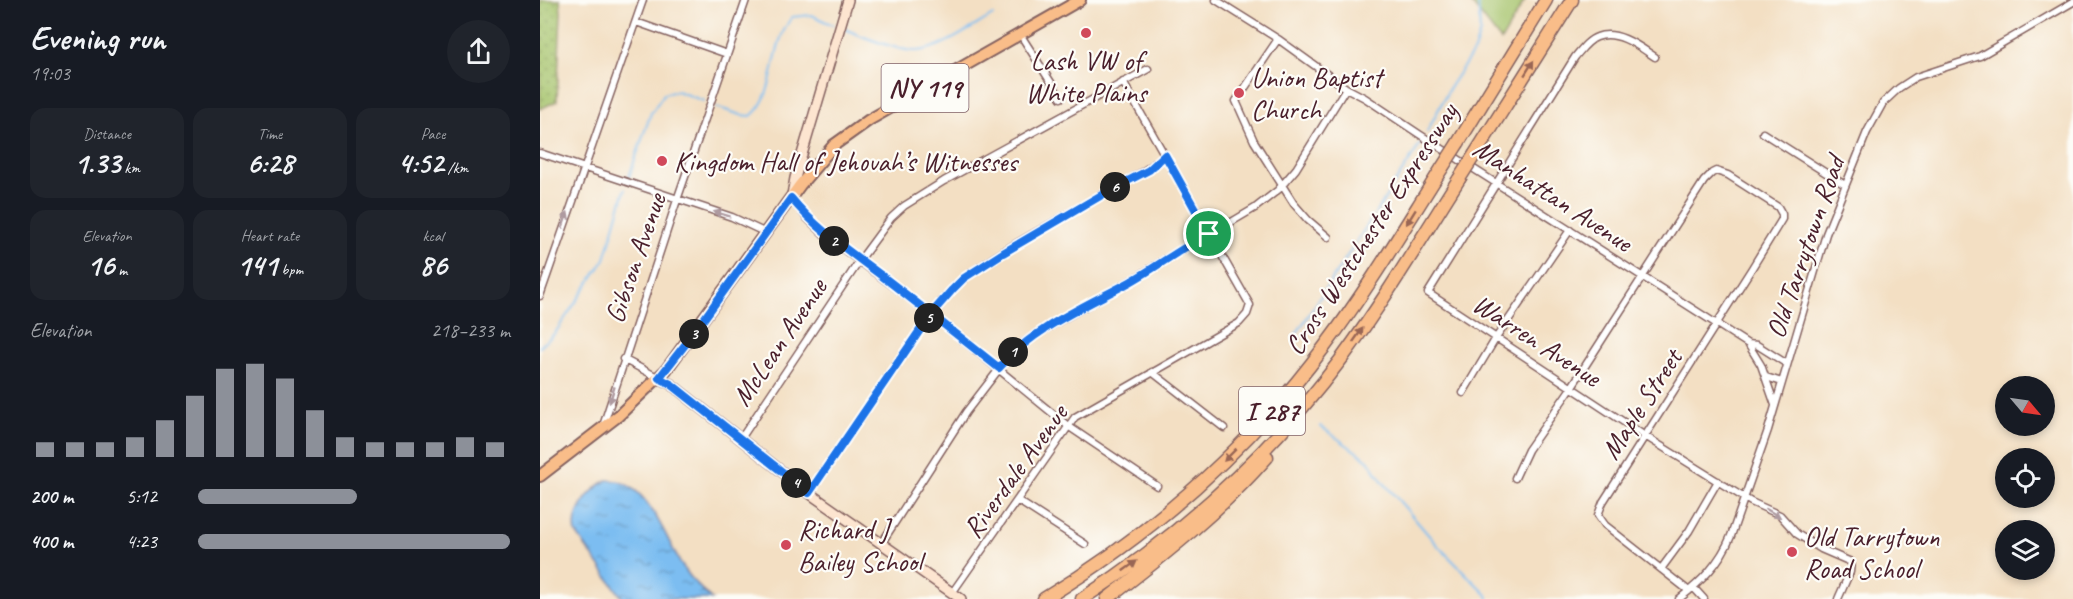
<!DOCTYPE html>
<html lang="en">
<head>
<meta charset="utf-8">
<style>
  :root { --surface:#171b24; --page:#20242c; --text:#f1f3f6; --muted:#9ea1a6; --accent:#8c9099 }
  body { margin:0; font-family:Caveat,sans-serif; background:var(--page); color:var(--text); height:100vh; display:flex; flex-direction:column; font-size:22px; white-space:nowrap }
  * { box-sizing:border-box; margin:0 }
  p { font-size:20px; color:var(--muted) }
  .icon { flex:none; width:33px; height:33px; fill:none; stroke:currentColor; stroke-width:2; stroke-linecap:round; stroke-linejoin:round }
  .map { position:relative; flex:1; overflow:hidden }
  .sheet { display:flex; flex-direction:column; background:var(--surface); width:540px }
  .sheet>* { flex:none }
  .needle { width:39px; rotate:119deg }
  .buttons { position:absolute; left:1455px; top:376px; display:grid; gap:12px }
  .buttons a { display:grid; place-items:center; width:60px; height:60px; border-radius:50%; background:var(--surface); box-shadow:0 3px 9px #0003; font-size:30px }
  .pin { position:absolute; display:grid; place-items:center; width:51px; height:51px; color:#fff; margin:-26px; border:3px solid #fff; border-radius:50%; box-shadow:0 2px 6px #0007 }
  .km { position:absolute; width:30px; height:30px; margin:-15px; border-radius:50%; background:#222; color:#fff; font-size:16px; line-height:30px; text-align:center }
  .round { display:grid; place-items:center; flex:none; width:63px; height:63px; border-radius:32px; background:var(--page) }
  .summary { display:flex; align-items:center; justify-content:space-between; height:102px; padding:0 30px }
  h1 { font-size:33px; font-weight:700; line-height:45px }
  .metrics { display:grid; grid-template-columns:repeat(3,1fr); gap:9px; height:102px; padding:6px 30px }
  .metrics div { display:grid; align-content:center; border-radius:15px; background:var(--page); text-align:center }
  .metrics b { font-size:30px; font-weight:700 }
  .metrics small { font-size:16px; font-weight:400 }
  .metrics p { font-size:16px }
  .chart { height:168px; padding:12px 30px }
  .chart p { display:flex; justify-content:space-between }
  .chart svg { width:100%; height:108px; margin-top:6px; stroke:var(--accent); stroke-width:6 }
  ul { padding:0 30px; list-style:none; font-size:20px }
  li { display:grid; grid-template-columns:96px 72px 1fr; align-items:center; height:45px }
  li i { height:15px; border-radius:8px; background:var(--accent) }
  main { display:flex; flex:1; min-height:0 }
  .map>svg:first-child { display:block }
  .grass { fill:url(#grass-dots); stroke:#78714b; stroke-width:1.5 }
  .park { fill:#a5c36b; stroke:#78714b; stroke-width:1.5 }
  .water { fill:url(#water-ripples); stroke:#626e8e; stroke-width:1.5 }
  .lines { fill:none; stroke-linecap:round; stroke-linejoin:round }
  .stream { stroke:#7bbdf1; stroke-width:2 }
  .minor-casing { stroke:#856260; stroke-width:9 }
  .secondary-casing { stroke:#856260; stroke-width:12 }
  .primary-casing { stroke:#856260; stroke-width:14 }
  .motorway-casing { stroke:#856260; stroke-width:15 }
  .minor { stroke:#fff; stroke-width:6 }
  .secondary { stroke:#fde5d0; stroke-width:9 }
  .primary { stroke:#f9bd89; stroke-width:10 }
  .motorway { stroke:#f9bd89; stroke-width:12 }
  .motorway-bridge-casing { stroke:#856260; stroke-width:15; stroke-linecap:butt }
  .motorway-bridge { stroke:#f9bd89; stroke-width:12 }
  .oneway { fill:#965 }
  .oneway2 { fill:#ae9aa0 }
  .route-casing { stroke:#fff; stroke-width:12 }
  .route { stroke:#1a73e8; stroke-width:8 }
  .poi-dot { fill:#d1495b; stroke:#fdfcf7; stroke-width:2 }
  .labels { text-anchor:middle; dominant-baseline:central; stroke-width:4.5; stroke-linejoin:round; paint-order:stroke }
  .shield { fill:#fdfcf7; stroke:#806168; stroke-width:1.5 }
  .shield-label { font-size:27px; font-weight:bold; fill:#4a1f2b }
  .poi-label { font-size:28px; fill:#4a1f2b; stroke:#fdfcf7; text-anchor:start }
  .street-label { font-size:28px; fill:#4a1f2b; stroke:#fdfcf7 }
</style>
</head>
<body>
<main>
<section class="sheet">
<div class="summary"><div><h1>Evening run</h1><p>19:03</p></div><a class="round"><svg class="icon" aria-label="share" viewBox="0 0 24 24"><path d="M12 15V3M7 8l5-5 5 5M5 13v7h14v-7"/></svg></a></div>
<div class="metrics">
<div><p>Distance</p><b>1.33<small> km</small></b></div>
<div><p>Time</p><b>6:28</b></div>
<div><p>Pace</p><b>4:52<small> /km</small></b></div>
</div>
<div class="metrics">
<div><p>Elevation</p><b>16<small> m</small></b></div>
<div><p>Heart rate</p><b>141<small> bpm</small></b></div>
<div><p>kcal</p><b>86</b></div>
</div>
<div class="chart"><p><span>Elevation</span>218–233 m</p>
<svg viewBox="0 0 160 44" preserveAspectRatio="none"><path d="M5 44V38M15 44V38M25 44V38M35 44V36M45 44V29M55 44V19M65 44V8M75 44V6M85 44V12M95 44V25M105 44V36M115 44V38M125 44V38M135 44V38M145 44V36M155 44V38"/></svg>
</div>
<ul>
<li><b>200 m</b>5:12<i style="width:51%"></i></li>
<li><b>400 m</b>4:23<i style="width:100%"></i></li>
</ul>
</section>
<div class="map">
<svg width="1533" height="599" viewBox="0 0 1533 599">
  <defs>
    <pattern id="grass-dots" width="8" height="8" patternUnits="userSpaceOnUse" patternTransform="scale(1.5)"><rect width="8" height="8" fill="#a5c36b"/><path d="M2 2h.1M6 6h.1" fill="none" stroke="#889e58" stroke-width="1.8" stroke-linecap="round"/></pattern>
    <pattern id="water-ripples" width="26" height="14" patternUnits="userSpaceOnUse" patternTransform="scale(1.5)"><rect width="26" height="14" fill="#7bbdf1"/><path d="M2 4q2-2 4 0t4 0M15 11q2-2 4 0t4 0" fill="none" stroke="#6799c3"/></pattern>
  </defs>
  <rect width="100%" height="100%" fill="#fdfcf7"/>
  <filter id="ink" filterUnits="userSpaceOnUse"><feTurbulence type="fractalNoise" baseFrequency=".0167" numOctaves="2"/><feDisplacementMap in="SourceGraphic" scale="12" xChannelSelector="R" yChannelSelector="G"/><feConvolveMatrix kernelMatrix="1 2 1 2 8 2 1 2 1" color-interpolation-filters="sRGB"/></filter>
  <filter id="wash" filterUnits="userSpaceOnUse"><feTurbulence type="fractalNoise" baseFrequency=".008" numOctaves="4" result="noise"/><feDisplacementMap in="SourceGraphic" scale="24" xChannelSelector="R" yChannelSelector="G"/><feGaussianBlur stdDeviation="1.35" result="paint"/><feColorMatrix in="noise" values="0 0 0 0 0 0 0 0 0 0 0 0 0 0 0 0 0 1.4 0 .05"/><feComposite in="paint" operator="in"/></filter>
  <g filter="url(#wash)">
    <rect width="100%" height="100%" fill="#f3dfc3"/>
    <path class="grass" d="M0,0H20L21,13L17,101L0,109Z"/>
    <path class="park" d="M929,0H985L961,41Z"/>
    <path class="water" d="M67,480C107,479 124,535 141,564C150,577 159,589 172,599H83L36,533C31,512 50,490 67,480Z"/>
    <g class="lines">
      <path class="stream" d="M305,29C320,36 362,52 377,51C402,49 432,27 453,15
        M176,107L201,115L211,116C238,94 229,46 252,17L271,15L293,25
        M887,132L911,85L934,51L940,32L938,0
        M89,177L111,113L124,94L137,91L164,101
        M753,339L881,143
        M0,347L15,333L65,259L85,189
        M780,426L828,460L843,482L898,546L947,595L948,599"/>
    </g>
  </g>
  <g filter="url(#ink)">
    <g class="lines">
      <g class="minor-casing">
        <path id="minor" d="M676,0L738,39L806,88L825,98L879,134L1208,344L1217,345L1247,364
          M96,22L187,54
          M480,34L521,98
          M738,39L696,101L714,141L754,204L768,220L788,237
          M1115,57C1100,47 1077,29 1057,37C1048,40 1041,50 1035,57L888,293L1105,436L1211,502L1240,515L1257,534L1281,549L1311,562L1310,572L1298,599
          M1223,133L1305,185
          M0,153L192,217L226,233
          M251,198L267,218L287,237L391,314L528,426L617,486
          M0,296L103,0
          M1208,344L1221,365L1235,405
          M83,359L119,378
          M612,372L684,428
          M1226,377L1242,382
          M923,393L956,338L1030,230
          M63,426L137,200L206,0
          M200,440L320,260L351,218L364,206L404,181L608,69
          M975,478L988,450L1031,388L1164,181L1172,173L1176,171L1188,175L1238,207L1242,214V219L1212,268L1063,502L1058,515L1065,525L1149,591
          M269,493L391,314C402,302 412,287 426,277C468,245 518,221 563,194C586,181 605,173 625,155
          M477,500L545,544
          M341,544L426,412L473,351L498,333L592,280L652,243L688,224L715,208L738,190L756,169L806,88
          M1121,569L1149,531L1178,481
          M1154,588L1164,599
          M412,593L535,417L699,323L707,314L710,305L583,82
          M1139,599C1162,581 1180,563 1191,536L1228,430L1286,234L1327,132L1343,103L1359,88L1376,77L1440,56L1533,2"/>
      </g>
      <g class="secondary-casing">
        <path id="secondary" d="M252,195L255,178L308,0
          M119,378L131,384L269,493L421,599"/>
      </g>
      <g class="primary-casing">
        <path id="primary" d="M0,476L78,416L126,370L260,185L294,145L329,120L540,0"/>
      </g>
      <g class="motorway-casing">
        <path id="motorway" d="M918,143L1006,0
          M935,154L1032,0
          M504,599C613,533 709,448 785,346C828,289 864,228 902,168
          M542,599C641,535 731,453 802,358C844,301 881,239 919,179
          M567,599C623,556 680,511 727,457"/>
      </g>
      <use href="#minor" class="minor"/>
      <use href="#secondary" class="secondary"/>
      <use href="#primary" class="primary"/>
      <use href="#motorway" class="motorway"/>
      <g class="motorway-bridge-casing">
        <path id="motorway-bridge" d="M902,168L918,143
          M919,179L935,154"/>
      </g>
      <use href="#motorway-bridge" class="motorway-bridge"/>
    </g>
    <defs><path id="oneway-solid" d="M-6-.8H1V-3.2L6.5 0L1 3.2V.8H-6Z" transform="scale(1.5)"/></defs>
    <g class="oneway">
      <use href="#oneway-solid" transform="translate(989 68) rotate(-58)"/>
      <use href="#oneway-solid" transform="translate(871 217) rotate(122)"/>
      <use href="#oneway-solid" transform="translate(818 335) rotate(-55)"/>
      <use href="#oneway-solid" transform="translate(690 455) rotate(135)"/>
      <use href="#oneway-solid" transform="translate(590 566) rotate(-36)"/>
    </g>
    <g class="oneway2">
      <use href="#oneway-solid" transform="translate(182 214) rotate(-163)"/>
      <use href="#oneway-solid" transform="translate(25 220) rotate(-71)"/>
      <use href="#oneway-solid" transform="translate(72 395) rotate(107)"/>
      <use href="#oneway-solid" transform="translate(1233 513) rotate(30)"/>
    </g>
  </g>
  <g class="lines" filter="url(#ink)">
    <g class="route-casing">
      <path id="route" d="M669,234C641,248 617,267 590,282C544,307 493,328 459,368C420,337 381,306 342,276C309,251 277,230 251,198L148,341L119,378L131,384L269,493L391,314L412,290L424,278L463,253L572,189L609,170L625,155L669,234"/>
    </g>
    <use href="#route" class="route"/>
  </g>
  <g class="poi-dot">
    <circle cx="546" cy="33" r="6"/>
    <circle cx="699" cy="93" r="6"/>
    <circle cx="122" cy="161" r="6"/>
    <circle cx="246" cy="545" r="6"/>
    <circle cx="1252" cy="552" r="6"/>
  </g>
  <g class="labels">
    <g class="shield">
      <rect x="341.5" y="64" width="87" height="48" rx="4.5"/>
      <rect x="699" y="387" width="66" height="48" rx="4.5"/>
    </g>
    <g class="shield-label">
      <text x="385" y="88">NY 119</text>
      <text x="732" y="411">I 287</text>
    </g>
    <g class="poi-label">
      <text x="546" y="60" text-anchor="middle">Lash VW of<tspan x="546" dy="32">White Plains</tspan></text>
      <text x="711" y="77">Union Baptist<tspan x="711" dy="32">Church</tspan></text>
      <text x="134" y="161">Kingdom Hall of Jehovah’s Witnesses</text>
      <text x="258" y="529">Richard J<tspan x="258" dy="32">Bailey School</tspan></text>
      <text x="1264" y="536">Old Tarrytown<tspan x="1264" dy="32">Road School</tspan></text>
    </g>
    <g class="street-label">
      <text transform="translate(1013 195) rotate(33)">Manhattan Avenue</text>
      <text transform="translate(831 229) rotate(-57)">Cross Westchester Expressway</text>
      <text transform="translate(1265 247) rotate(-71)">Old Tarrytown Road</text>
      <text transform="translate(95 258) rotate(-71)">Gibson Avenue</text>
      <text transform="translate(997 340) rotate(33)">Warren Avenue</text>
      <text transform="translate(239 342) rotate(-56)">McLean Avenue</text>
      <text transform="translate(1101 404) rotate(-57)">Maple Street</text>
      <text transform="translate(475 471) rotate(-54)">Riverdale Avenue</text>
    </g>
  </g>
</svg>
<div class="buttons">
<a><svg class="needle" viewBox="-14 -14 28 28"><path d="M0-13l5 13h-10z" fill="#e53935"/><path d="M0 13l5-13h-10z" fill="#9ea1a6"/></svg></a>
<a><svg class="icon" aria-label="locate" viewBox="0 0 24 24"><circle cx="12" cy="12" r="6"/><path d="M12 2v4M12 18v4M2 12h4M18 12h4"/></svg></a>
<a><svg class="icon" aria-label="layers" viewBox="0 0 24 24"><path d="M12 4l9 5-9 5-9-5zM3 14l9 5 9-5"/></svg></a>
</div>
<div class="pin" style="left:669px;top:234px;background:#1e9e55"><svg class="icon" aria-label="arrive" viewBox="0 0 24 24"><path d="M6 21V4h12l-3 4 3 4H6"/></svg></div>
<b class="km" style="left:473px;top:352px">1</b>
<b class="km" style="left:294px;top:241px">2</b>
<b class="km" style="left:154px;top:334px">3</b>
<b class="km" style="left:256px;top:483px">4</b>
<b class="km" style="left:389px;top:318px">5</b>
<b class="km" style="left:575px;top:187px">6</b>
</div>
</main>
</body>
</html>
